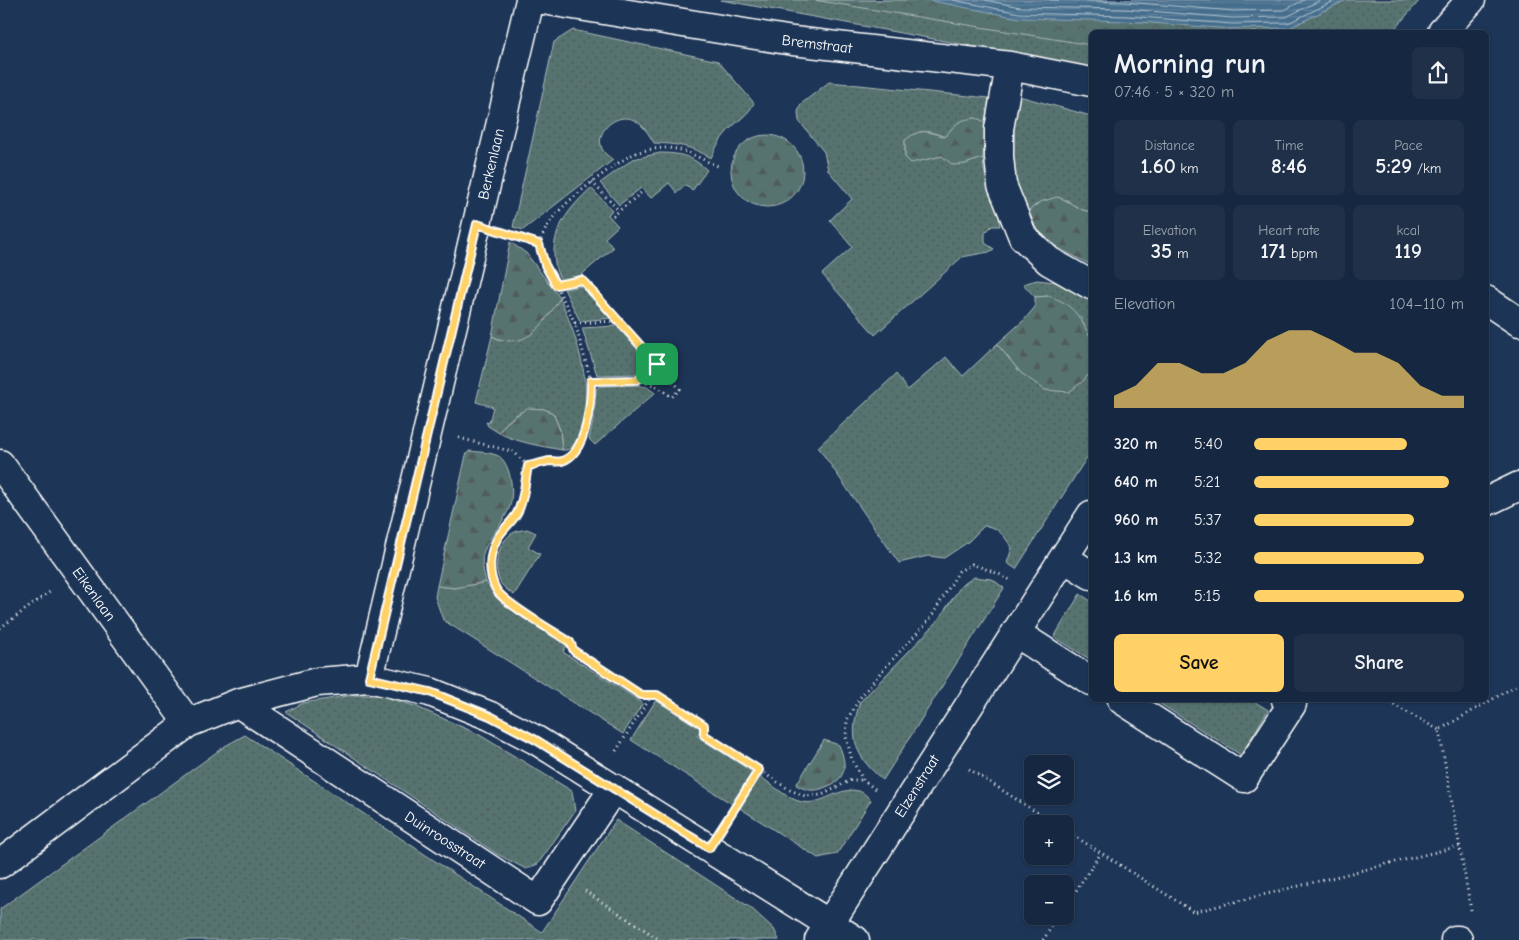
<!DOCTYPE html>
<html lang="en">
<head>
<meta charset="utf-8">
<style>
  :root { --surface:#162841; --page:#1f3048; --text:#f1f3f6; --muted:#9ea6b1; --line:#35445a; --accent:#ffd166 }
  body { margin:0; font-family:"Comic Neue",sans-serif; background:var(--page); color:var(--text); height:100vh; display:flex; flex-direction:column; font-size:19px; white-space:nowrap }
  * { box-sizing:border-box; margin:0 }
  p { font-size:16px; color:var(--muted) }
  .icon { flex:none; width:28px; height:28px; fill:none; stroke:currentColor; stroke-width:2; stroke-linecap:round; stroke-linejoin:round }
  .map { position:relative; flex:1; overflow:hidden }
  .drawer { position:absolute; left:1089px; top:30px; width:400px; height:672px; display:flex; flex-direction:column; background:var(--surface); border-radius:8px; box-shadow:0 1px 4px #0004,0 0 0 1px var(--line) }
  .drawer>* { flex:none }
  .controls { position:absolute; left:1024px; top:755px; display:grid; gap:10px }
  .controls a { display:grid; place-items:center; width:50px; height:50px; border-radius:8px; background:var(--surface); box-shadow:0 1px 4px #0004,0 0 0 1px var(--line); font-size:25px }
  .pin { position:absolute; display:grid; place-items:center; width:42px; height:42px; color:#fff; margin:-21px; border-radius:10px; box-shadow:0 2px 8px #0006 }
  .round { display:grid; place-items:center; flex:none; width:52px; height:52px; border-radius:8px; background:var(--page) }
  .headline { display:flex; align-items:center; justify-content:space-between; height:85px; padding:0 25px }
  h1 { font-size:28px; font-weight:700; line-height:38px }
  .stats { display:grid; grid-template-columns:repeat(3,1fr); gap:8px; height:85px; padding:5px 25px }
  .stats div { display:grid; align-content:center; border-radius:8px; background:var(--page); text-align:center }
  .stats b { font-size:21px; font-weight:700 }
  .stats small { font-size:14px; font-weight:400 }
  .stats p { font-size:14px }
  .chart { height:140px; padding:10px 25px }
  .chart p { display:flex; justify-content:space-between }
  .chart svg { width:100%; height:90px; margin-top:5px; fill:var(--accent); opacity:.7 }
  .primary-button { display:flex; gap:10px; margin-top:auto; padding:10px 25px }
  .primary-button a { flex:1; height:58px; border-radius:8px; background:var(--accent); color:#111; font-size:20px; font-weight:700; line-height:58px; text-align:center }
  .primary-button a+a { background:var(--page); color:var(--text) }
  ul { padding:0 25px; list-style:none; font-size:16px }
  li { display:grid; grid-template-columns:80px 60px 1fr; align-items:center; height:38px }
  li i { height:12px; border-radius:6px; background:var(--accent) }
  .map>svg:first-child { display:block }
  .grass { fill:url(#grass-dots); stroke:#abb9b8 }
  .forest { fill:url(#forest-firs); stroke:#abb9b8 }
  .park { fill:url(#park-crowns); stroke:#abb9b8 }
  .water { fill:url(#water-rules); stroke:#8fa7ba }
  .lines { fill:none; stroke-linecap:round; stroke-linejoin:round }
  .shore { stroke:#b4c5d1; stroke-width:1 }
  .minor-casing { stroke:#fff; stroke-width:31 }
  .path { stroke:#fff; stroke-width:3; stroke-dasharray:1 4; stroke-linecap:butt }
  .minor { stroke:#1d3557; stroke-width:28 }
  .route-casing { stroke:#fff; stroke-width:10 }
  .route { stroke:#ffd166; stroke-width:6 }
  .labels { text-anchor:middle; dominant-baseline:central; stroke-width:4.5; stroke-linejoin:round; paint-order:stroke }
  .street-label { font-size:15px; fill:#fff; stroke:#1d3557 }
</style>
</head>
<body>
<div class="map">
<svg width="1519" height="940" viewBox="0 0 1519 940">
  <defs>
    <pattern id="grass-dots" width="8" height="8" patternUnits="userSpaceOnUse" patternTransform="scale(1.25)"><rect width="8" height="8" fill="#577370"/><path d="M2 2h.1M6 6h.1" fill="none" stroke="#505c5a" stroke-width="1.8" stroke-linecap="round"/></pattern>
    <pattern id="forest-firs" width="22" height="20" patternUnits="userSpaceOnUse" patternTransform="scale(1.25)"><rect width="22" height="20" fill="#577370"/><path d="M5 1l3.5 6h-7zM16 11l3.5 6h-7z" fill="#505c5a"/></pattern>
    <pattern id="park-crowns" width="20" height="18" patternUnits="userSpaceOnUse" patternTransform="scale(1.25)"><rect width="20" height="18" fill="#577370"/><path d="M2 6a3 3 0 1 1 6 0M12 15a3 3 0 1 1 6 0" fill="none" stroke="#505c5a"/></pattern>
    <pattern id="water-rules" width="6" height="5" patternUnits="userSpaceOnUse" patternTransform="scale(1.25)"><rect width="6" height="5" fill="#446d8c"/><path d="M0 2.5h6" fill="none" stroke="#60839d"/></pattern>
  </defs>
  <rect width="100%" height="100%" fill="#1d3557"/>
  <filter id="ink" filterUnits="userSpaceOnUse"><feTurbulence type="fractalNoise" baseFrequency=".02" numOctaves="2"/><feDisplacementMap in="SourceGraphic" scale="10" xChannelSelector="R" yChannelSelector="G"/><feConvolveMatrix kernelMatrix="1 2 1 2 8 2 1 2 1" color-interpolation-filters="sRGB"/></filter>
  <g filter="url(#ink)">
    <path class="grass" d="M721,0H927L1289,28L1346,0H1420L1392,32H1091V68Z
      M573,30L718,61L754,103C749,114 740,119 732,127C722,136 716,147 711,158C691,146 677,144 654,143C649,135 643,124 634,120C616,111 591,134 604,152C606,155 610,157 613,160L523,230L513,227L554,42Z
      M829,82L989,98L985,122L976,118L954,126L945,137C927,130 921,128 905,141V157L928,159L942,156L965,164L983,158C983,184 999,201 1000,226H992L985,233V243L994,249L989,252L962,257L875,335L822,274L852,247L830,220L852,199L828,170L824,152L799,121L798,112L801,104Z
      M1019,96L1091,116V212L1078,209L1067,200L1040,202L1027,212L1015,189L1009,133Z
      M660,153C680,153 692,156 707,170L692,191L686,185L677,193L669,183L651,198L641,188L619,205L600,183L633,159Z
      M591,188L612,210L608,215L618,226L605,238L613,248L580,276L562,281C557,275 556,270 555,263C549,232 570,207 591,188Z
      M1037,280L1055,282L1091,299V336H1089L1081,318L1049,296L1035,297L1023,284Z
      M582,286L612,318L580,321L564,289Z
      M560,298C577,337 599,400 577,440C573,446 570,451 562,450L560,430L553,413C531,402 511,413 499,433L488,426L486,422L489,423L493,407L476,402L492,336L502,341L542,324Z
      M617,326L651,364L639,374L597,375L582,328Z
      M997,344L1021,373L1082,382L1091,372V451L1016,569L1007,563L1012,548C1005,537 998,526 984,526L968,542L944,558L928,556L899,563L818,447L896,374L908,390L946,357L963,376Z
      M635,385L647,387L655,393L595,445L589,439L594,416L596,389L600,386Z
      M527,529L536,533L528,547L540,554L514,595C510,592 505,589 502,585C491,570 498,539 515,532C519,530 524,530 527,529Z
      M974,577L992,579L1004,588L883,780C855,757 848,737 860,702L936,623L961,586Z
      M486,582L495,595L509,608L567,644L563,652L643,703L623,734L443,620L435,597L437,586L455,588Z
      M1080,594L1091,601V660L1054,637Z
      M354,695H378L415,706L478,734L572,791L575,811L538,864L526,869L497,854L286,712L303,703Z
      M656,700L701,729L697,736L753,772L732,804L631,740Z
      M1154,700H1252L1268,710L1241,755Z
      M245,735L542,932L616,820L751,908L774,929L779,940H0V909L225,746Z
      M759,776C772,784 787,799 802,802C823,806 838,786 859,791C863,792 868,797 871,800L837,854L818,858L738,807Z"/>
    <path class="forest" d="M976,118L985,122L983,158L965,164L953,165L942,156L911,163L905,157V140C921,128 927,131 945,137C955,124 959,119 976,118Z
      M731 171a36 36 0 1 1 72 0a36 36 0 1 1-72 0Z
      M1057,197C1070,200 1078,211 1091,212V265L1058,248L1035,228L1027,212L1040,202Z
      M510,242L526,253L560,298C544,323 527,353 492,336Z
      M1049,296C1071,303 1079,315 1089,335L1091,336V372L1082,382L1069,392L1045,390L1021,373L997,344L1024,320L1035,307V297Z
      M527,408L544,409L553,413L560,430L562,450C541,446 519,443 499,433L505,424Z
      M469,451C478,452 493,452 500,457C512,466 515,499 508,511C501,525 490,537 484,551C480,561 484,572 486,582L455,588L437,586L466,455Z
      M824,740L839,745C847,764 848,779 826,787C815,792 807,791 796,785Z"/>
    <path class="park" d="M814,0H1306L1287,32H1091V45Z"/>
    <path class="water" d="M927,0H1346L1289,28L1232,29L1125,21L1019,18Z"/>
    <g class="lines">
      <path class="shore" d="M953,0L1019,13L1126,16L1232,24L1288,23L1336,0
        M985,0L1020,7L1126,9L1232,18L1286,17L1321,0
        M1050,0L1126,2L1233,11L1284,10L1304,0"/>
      <g class="minor-casing">
        <path id="minor" d="M543,0L793,41L1010,66L1091,82
          M1442,32L1471,0
          M1010,66L999,129V157L1002,185L1023,237L1049,261L1091,285
          M1486,300L1519,322
          M0,464L188,723
          M1486,502L1519,486
          M1064,558L1091,575
          M1016,633L1091,681
          M369,678L530,0
          M1122,700L1244,778L1292,704L1286,700
          M238,703L538,901L614,788
          M0,864L188,723L238,703L317,682L369,678L430,692L490,716L536,740L855,940
          M819,940L1091,515
          M1455,940H1458"/>
      </g>
      <path class="path" d="M592,182L619,211
        M613,216L642,192
        M508,234L539,244L545,265L556,285
        M539,244C543,234 548,223 556,214C569,199 618,160 636,153C645,150 656,148 666,148C687,148 702,161 721,167
        M575,323L618,321
        M637,380L657,364
        M459,438L514,452L528,466C525,482 524,502 516,515C510,524 502,530 497,539C488,555 488,576 497,591C507,606 553,631 570,642L574,651L641,695H657L704,725V735L790,790L805,796L822,795L851,780H863
        M528,466C535,465 543,462 551,461C554,461 559,462 562,461C587,453 591,403 591,381H642L656,386L672,397L680,389L582,280L556,285L575,323L591,381
        M0,628L51,591
        M1385,700L1439,730
        M616,751L652,695
        M969,769L1055,824
        M875,789L863,780L852,760L846,737L847,720L859,699L880,673L930,619L959,571L972,564L999,574L1010,580
        M727,820L759,770
        M1065,830L1194,912L1460,846
        M585,891L660,940
        M1065,907L1101,853
        M1471,910L1439,730L1519,684
        M1043,940L1059,916"/>
      <use href="#minor" class="minor"/>
    </g>
  </g>
  <g class="lines" filter="url(#ink)">
    <g class="route-casing">
      <path id="route" d="M477,224L539,244L545,265L556,285L582,280L657,364L637,380L591,381C591,403 587,453 562,461C559,462 554,461 550,461C543,462 535,465 528,466C525,481 524,502 516,515C510,524 502,530 497,539C488,555 488,576 497,591C507,605 553,631 570,642L574,651L641,695H657L704,725V735L759,770L709,848L536,740L490,716L430,692L369,678Z"/>
    </g>
    <use href="#route" class="route"/>
  </g>
  <g class="labels">
    <g class="street-label">
      <text transform="translate(817 44) rotate(7)">Bremstraat</text>
      <text transform="translate(491 164) rotate(-77)">Berkenlaan</text>
      <text transform="translate(94 594) rotate(54)">Eikenlaan</text>
      <text transform="translate(917 786) rotate(-58)">Elzenstraat</text>
      <text transform="translate(445 840) rotate(33)">Duinroosstraat</text>
    </g>
  </g>
</svg>
<div class="controls">
<a><svg class="icon" aria-label="layers" viewBox="0 0 24 24"><path d="M12 4l9 5-9 5-9-5zM3 14l9 5 9-5"/></svg></a>
<a>+</a>
<a>−</a>
</div>
<div class="pin" style="left:657px;top:364px;background:#1e9e55"><svg class="icon" aria-label="arrive" viewBox="0 0 24 24"><path d="M6 21V4h12l-3 4 3 4H6"/></svg></div>
<section class="drawer">
<div class="headline"><div><h1>Morning run</h1><p>07:46 · 5 × 320 m</p></div><a class="round"><svg class="icon" aria-label="share" viewBox="0 0 24 24"><path d="M12 15V3M7 8l5-5 5 5M5 13v7h14v-7"/></svg></a></div>
<div class="stats">
<div><p>Distance</p><b>1.60<small> km</small></b></div>
<div><p>Time</p><b>8:46</b></div>
<div><p>Pace</p><b>5:29<small> /km</small></b></div>
</div>
<div class="stats">
<div><p>Elevation</p><b>35<small> m</small></b></div>
<div><p>Heart rate</p><b>171<small> bpm</small></b></div>
<div><p>kcal</p><b>119</b></div>
</div>
<div class="chart"><p><span>Elevation</span>104–110 m</p>
<svg viewBox="0 0 160 44" preserveAspectRatio="none"><path d="M0 44V38L10 33L20 22L30 22L40 27L50 27L60 22L70 11L80 6L90 6L100 11L110 17L120 17L130 22L140 33L150 38L160 38V44z"/></svg>
</div>
<ul>
<li><b>320 m</b>5:40<i style="width:73%"></i></li>
<li><b>640 m</b>5:21<i style="width:93%"></i></li>
<li><b>960 m</b>5:37<i style="width:76%"></i></li>
<li><b>1.3 km</b>5:32<i style="width:81%"></i></li>
<li><b>1.6 km</b>5:15<i style="width:100%"></i></li>
</ul>
<div class="primary-button"><a>Save</a><a>Share</a></div>
</section>
</div>
</body>
</html>
